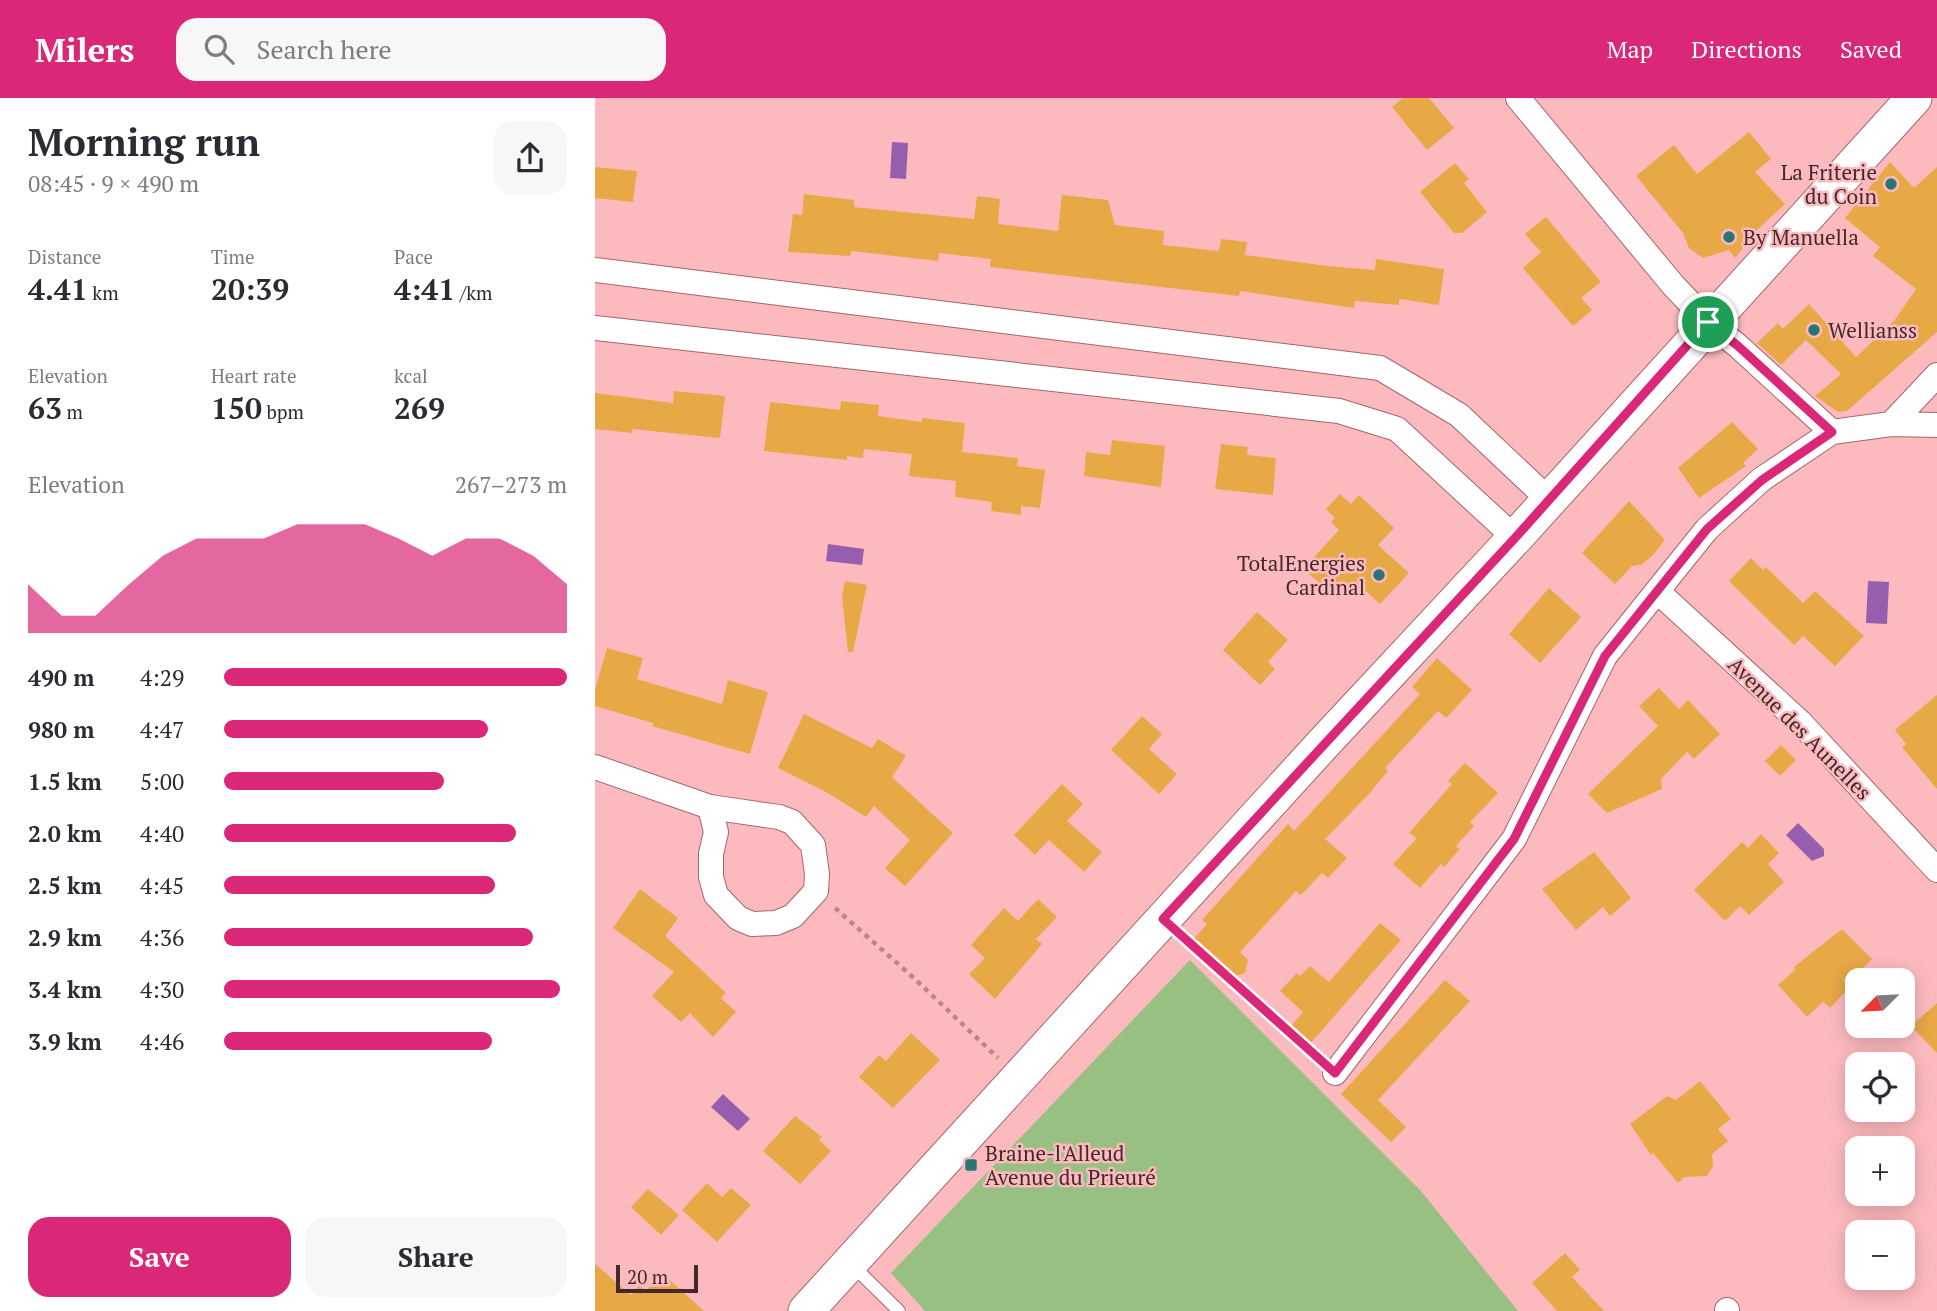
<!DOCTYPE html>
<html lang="en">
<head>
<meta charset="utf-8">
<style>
  :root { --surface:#fff; --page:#f7f7f7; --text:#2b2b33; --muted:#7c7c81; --accent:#db2777 }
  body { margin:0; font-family:"PT Serif",serif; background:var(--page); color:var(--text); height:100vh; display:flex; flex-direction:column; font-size:26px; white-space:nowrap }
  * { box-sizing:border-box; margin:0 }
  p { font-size:23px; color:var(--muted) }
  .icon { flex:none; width:38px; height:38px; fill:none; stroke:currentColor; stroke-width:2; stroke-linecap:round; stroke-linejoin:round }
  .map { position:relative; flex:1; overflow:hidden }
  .side { display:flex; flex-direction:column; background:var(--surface); width:595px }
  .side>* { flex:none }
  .needle { width:46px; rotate:246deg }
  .controls { position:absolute; left:1250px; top:870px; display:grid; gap:14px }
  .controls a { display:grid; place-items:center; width:70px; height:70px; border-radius:14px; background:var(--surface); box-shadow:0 4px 18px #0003; font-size:35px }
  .scale { position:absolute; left:21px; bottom:18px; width:82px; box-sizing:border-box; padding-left:7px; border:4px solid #43292b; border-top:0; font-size:19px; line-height:24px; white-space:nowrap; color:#43292b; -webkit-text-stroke:5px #fdbabe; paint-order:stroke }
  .pin { position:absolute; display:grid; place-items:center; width:60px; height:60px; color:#fff; margin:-30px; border:4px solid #fff; border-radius:50%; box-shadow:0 2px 7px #0007 }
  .round { display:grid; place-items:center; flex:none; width:74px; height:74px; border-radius:21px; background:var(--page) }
  .head { display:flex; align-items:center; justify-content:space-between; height:119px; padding:0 28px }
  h1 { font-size:38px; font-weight:600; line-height:52px }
  .metrics { display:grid; grid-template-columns:repeat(3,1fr); gap:10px; height:119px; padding:7px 28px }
  .metrics div { display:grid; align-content:center }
  .metrics b { font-size:30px; font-weight:600 }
  .metrics small { font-size:19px; font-weight:400 }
  .metrics p { font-size:19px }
  .chart { height:196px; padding:14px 28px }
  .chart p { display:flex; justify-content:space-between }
  .chart svg { width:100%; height:126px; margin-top:7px; fill:var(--accent); opacity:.7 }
  .cta { display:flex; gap:14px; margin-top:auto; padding:14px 28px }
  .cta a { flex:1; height:80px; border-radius:21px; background:var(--accent); color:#fff; font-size:28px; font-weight:600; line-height:80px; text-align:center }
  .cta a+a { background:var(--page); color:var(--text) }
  ul { padding:0 28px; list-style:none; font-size:23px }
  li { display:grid; grid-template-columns:112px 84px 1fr; align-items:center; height:52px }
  li i { height:18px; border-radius:9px; background:var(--accent) }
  header { display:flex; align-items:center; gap:42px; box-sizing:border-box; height:98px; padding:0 35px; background:var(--accent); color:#fff }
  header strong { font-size:33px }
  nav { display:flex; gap:38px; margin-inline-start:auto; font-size:24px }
  .search { width:490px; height:63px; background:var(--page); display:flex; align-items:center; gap:18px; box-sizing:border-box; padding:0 24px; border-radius:21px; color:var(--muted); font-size:26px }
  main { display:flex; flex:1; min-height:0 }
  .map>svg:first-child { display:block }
  .green { fill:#98c083 }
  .water { fill:#975eaf }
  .building { fill:#e7a846 }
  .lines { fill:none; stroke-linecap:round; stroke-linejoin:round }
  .lane-casing { stroke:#a2666a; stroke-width:14 }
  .street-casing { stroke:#a2666a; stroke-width:26 }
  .secondary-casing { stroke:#a2666a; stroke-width:37 }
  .path { stroke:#bb878a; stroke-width:4.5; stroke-dasharray:5 5; stroke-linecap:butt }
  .lane { stroke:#fff; stroke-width:12 }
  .street { stroke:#fff; stroke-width:24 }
  .secondary { stroke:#fff; stroke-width:35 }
  .route-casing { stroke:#fff; stroke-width:14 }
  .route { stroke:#db2777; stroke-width:9 }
  .poi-dot { fill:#2b7575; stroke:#fdbabe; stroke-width:2.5 }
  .labels { text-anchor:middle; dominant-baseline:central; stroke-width:5; stroke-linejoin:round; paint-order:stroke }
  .poi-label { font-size:21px; fill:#43292b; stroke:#fdbabe; text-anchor:start }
  .street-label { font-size:21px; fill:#43292b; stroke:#fdbabe }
</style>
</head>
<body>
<header>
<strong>Milers</strong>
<div class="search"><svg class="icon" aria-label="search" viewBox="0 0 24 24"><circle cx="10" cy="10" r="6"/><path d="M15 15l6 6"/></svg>Search here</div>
<nav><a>Map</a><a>Directions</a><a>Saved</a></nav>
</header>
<main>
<section class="side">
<div class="head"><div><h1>Morning run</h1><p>08:45 · 9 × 490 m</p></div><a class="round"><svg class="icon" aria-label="share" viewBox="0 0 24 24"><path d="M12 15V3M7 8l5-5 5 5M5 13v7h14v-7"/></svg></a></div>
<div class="metrics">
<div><p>Distance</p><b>4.41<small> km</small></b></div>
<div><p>Time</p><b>20:39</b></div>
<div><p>Pace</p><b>4:41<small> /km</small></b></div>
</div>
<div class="metrics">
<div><p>Elevation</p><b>63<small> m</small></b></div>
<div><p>Heart rate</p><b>150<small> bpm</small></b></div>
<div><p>kcal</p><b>269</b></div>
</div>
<div class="chart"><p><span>Elevation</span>267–273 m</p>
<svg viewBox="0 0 160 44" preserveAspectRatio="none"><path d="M0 44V27L10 38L20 38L30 27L40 17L50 11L60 11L70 11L80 6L90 6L100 6L110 11L120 17L130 11L140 11L150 17L160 27V44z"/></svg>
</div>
<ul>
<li><b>490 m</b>4:29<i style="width:100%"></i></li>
<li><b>980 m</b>4:47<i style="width:77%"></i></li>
<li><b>1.5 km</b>5:00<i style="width:64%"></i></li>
<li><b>2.0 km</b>4:40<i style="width:85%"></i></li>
<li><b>2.5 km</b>4:45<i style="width:79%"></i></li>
<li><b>2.9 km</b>4:36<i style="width:90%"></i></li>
<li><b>3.4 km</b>4:30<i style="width:98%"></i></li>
<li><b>3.9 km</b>4:46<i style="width:78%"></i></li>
</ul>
<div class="cta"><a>Save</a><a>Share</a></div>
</section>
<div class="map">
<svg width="1342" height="1213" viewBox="0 0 1342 1213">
  <rect width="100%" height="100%" fill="#fdbabe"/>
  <path class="green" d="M595,862L825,1092L923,1213H330L296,1175Z"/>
  <path class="water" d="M297,44L313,45L311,81L295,80Z
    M233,446L269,451L267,467L231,463Z
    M1273,483L1294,484L1292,526L1271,525Z
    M1203,725L1229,751V758L1217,763L1191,737Z
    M128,996L155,1021L143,1033L116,1009Z"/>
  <path class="building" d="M808,0H834L859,30L832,52L797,9Z
    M1154,34L1176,61L1160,74L1190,106L1162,132L1140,160L1134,152L1108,160L1094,150L1088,135L1041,78L1079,47L1102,76Z
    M1295,64L1319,90L1342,69V234L1252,313L1243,314L1220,298L1246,276L1211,242L1186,267L1162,245L1183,225L1188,231L1214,206L1261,259L1299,223L1321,191L1278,158L1285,149L1250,120Z
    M860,65L874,81L869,85L892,114L867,135H859L825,94Z
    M0,69L42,73L38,104L0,100Z
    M209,96L259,102V109L379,121L382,98L405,101L403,126L463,133L467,97L513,102L520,127L569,133L568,147L624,153L626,141L652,144L650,157L732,168L780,172L781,161L849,171L844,207L804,201V207L760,203L759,210L645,193L644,198L395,169L396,161L344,155L343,163L256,153L255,158L193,154L198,116L207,117Z
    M951,119L1006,184L986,200L997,212L978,228L928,170L946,154L930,136Z
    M79,293L130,298L125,340L37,331V335L0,331V295L78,305Z
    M246,303L284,307L283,318L327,324V320L370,325L367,354L423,360L422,368L450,372L445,410L426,408V417L396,413L397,404L360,399L361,383L314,378L317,356L269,351L268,360L252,358V362L169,353L175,304L245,312Z
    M1137,324L1163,351L1148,365L1151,368L1104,400L1083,370Z
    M517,342L570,348L566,389L489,378L491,354L515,357Z
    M626,346L653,349L652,357L681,360L678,397L620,391Z
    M745,396L756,406L764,397L799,430L783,447L814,475L785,506L760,483L744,501L708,471L744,432L736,424L740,420L731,411Z
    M1034,403L1070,442L1057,458L1046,467L1037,468L1020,486L987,455Z
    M1156,460L1168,472L1171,469L1208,505L1220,493L1269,538L1240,568L1208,538L1199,547L1134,483Z
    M250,483L272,487L258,554H253L247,498Z
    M954,490L986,519L945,565L914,536Z
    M662,514L693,542L673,564L680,571L665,587L628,552Z
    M12,550L48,560L42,581L127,606L133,582L173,594L155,656L57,628L58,625L0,608V592Z
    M842,560L877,592L851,620L843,613L790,670L793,673L774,696L730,741L752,760L733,780L727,775L706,797L701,793L645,854L653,862L650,875L637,879L597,843L612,826L607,822L693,726L699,733L825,596L817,589Z
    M1064,590L1084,611L1093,602L1125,636L1099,661L1092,654L1066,681L1067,691L1012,715L993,696L1063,628L1044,608Z
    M1342,597V691L1307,649L1311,646L1300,632Z
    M209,616L277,650L283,641L311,658L297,679L358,735L310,788L290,770L315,742L279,708L271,719L231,694L183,670Z
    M547,618L567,636L554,651L582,676L564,696L516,652Z
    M1186,647L1201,662L1185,678L1170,663Z
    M870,665L903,695L875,724L879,728L861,748L865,751L849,769L846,766L825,790L798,766L822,740L814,735L857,686L853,683Z
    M467,686L488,706L472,723L507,754L489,774L454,742L440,757L419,737Z
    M1166,736L1184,755L1173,766L1189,784L1154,817L1145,808L1130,823L1099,792L1147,744L1153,750Z
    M999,754L1036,800L1015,818L1008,809L981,832L947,791Z
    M45,791L83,820L70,838L131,895L126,900L141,914L118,939L95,915L86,924L57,898L79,874L18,830Z
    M443,801L462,819L441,841L447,846L400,901L374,876L390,860L376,847L409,810L423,823Z
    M785,825L806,842L714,947L696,928L708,914L685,893L702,875L705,878L715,868L734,884Z
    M1247,831L1277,861L1266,872V881L1262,882L1235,910L1228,904L1212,919L1183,887L1200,872L1199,869Z
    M850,882L875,903L783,1002L811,1029L796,1044L746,996Z
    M1342,905V955L1316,928Z
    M316,935L345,962L298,1010L264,979L284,957L291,963Z
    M1105,983L1136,1021L1123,1031L1133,1043L1117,1056L1118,1068L1112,1078L1089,1079L1083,1085L1058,1055L1056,1057L1035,1026L1072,998L1081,1002Z
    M200,1018L227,1039L224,1042L236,1053L205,1086L168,1053Z
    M112,1085L127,1099L136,1090L156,1107L122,1144L87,1112Z
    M53,1091L84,1117L66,1137L36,1109Z
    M970,1155L985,1172L977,1179L1009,1213H962L937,1185Z
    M0,1166L36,1197L44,1188L51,1193L67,1175L109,1213H0Z"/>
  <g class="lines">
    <g class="lane-casing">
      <path id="lane" d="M257,1167L304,1213"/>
    </g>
    <g class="street-casing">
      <path id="street" d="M923,0L1078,187L1113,224L1143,248L1237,334
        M0,172L785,270L864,317L954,402
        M0,230L744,313L802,331L920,440
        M1296,326L1342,277
        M1062,493L1205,624L1342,772
        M0,669L115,709L184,719L197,724L218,747L222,776L221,793L198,818L181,825L157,826L143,820L121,797L116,779V756L121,734L115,709
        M740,975L919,741L1010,558L1112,431L1167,381L1237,334L1296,326L1342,327
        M1132,1213V1212"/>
    </g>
    <g class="secondary-casing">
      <path id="secondary" d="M211,1213L727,647L920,440L1319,0"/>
    </g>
    <path class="path" d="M240,810L320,881L403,960
      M589,840L721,958"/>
    <use href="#lane" class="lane"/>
    <use href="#street" class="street"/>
    <use href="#secondary" class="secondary"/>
  </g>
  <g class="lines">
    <g class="route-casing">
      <path id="route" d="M1113,224L1143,248L1237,334L1167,382L1112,431L1010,558L919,741L740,975L568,821L920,440Z"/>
    </g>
    <use href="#route" class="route"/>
  </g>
  <g class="poi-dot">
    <circle cx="1296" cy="86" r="7"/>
    <circle cx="1134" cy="139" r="7"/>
    <circle cx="1219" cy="232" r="7"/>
    <circle cx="784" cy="477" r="7"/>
    <rect x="369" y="1060" width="14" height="14" rx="3.5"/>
  </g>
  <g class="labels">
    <g class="poi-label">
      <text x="1282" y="74" text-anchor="end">La Friterie<tspan x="1282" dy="24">du Coin</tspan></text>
      <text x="1148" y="139">By Manuella</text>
      <text x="1233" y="232">Wellianss</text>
      <text x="770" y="465" text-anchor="end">TotalEnergies<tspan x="770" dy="24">Cardinal</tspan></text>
      <text x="390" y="1055">Braine-l'Alleud<tspan x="390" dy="24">Avenue du Prieuré</tspan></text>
    </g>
    <g class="street-label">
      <text transform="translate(1205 630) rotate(45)">Avenue des Aunelles</text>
    </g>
  </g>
</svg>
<div class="controls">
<a><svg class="needle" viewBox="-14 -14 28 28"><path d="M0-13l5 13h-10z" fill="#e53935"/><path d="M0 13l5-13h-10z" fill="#7c7c81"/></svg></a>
<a><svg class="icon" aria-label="locate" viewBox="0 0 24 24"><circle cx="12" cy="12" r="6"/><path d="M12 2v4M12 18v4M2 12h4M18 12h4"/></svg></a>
<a>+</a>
<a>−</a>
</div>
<div class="scale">20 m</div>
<div class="pin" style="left:1113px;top:224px;background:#1e9e55"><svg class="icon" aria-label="arrive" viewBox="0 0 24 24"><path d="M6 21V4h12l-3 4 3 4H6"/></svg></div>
</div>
</main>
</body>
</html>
